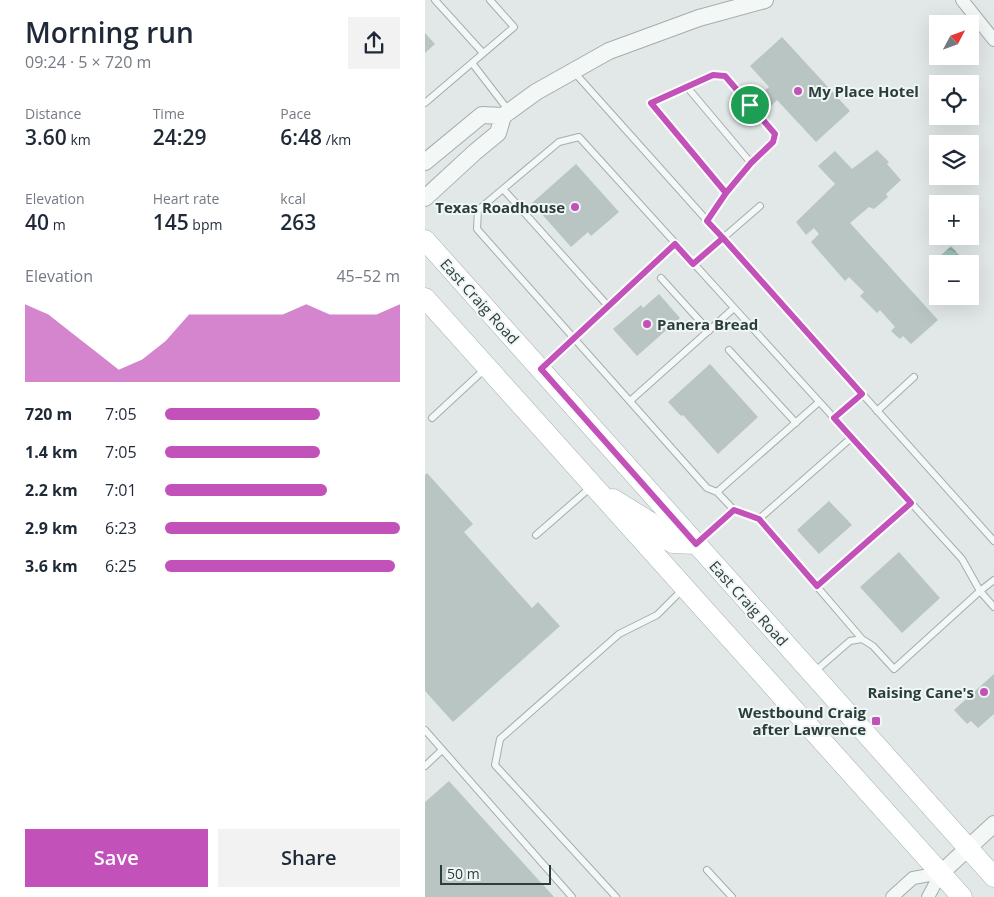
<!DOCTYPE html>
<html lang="en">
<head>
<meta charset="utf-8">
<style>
  :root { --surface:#fff; --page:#f2f2f3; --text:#1f2937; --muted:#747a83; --accent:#c252b9 }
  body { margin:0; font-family:"Open Sans",sans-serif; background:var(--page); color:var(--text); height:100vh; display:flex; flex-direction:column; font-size:19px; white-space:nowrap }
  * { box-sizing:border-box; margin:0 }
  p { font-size:16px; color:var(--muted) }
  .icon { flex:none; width:28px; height:28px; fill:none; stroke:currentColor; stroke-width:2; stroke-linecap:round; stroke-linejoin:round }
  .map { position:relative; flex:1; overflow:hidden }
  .sheet { display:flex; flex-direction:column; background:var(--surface); width:425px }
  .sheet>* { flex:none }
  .needle { width:32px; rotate:49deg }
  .tools { position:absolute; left:504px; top:15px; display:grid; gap:10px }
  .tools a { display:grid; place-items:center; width:50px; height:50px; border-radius:0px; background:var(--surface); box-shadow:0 5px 20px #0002; font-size:25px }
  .scale { position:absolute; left:15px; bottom:12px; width:111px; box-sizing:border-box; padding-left:5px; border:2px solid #2b3e3c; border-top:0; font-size:14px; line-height:18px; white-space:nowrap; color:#2b3e3c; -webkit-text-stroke:4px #f0f6f5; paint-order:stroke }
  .pin { position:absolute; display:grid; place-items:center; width:42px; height:42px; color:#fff; margin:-21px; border:2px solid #fff; border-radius:50%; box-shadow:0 1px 5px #0007 }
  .round { display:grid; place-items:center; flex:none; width:52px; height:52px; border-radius:0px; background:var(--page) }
  .summary { display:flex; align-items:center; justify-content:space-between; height:85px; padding:0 25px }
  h1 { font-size:28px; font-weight:600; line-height:38px }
  .stats { display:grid; grid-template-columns:repeat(3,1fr); gap:8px; height:85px; padding:5px 25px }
  .stats div { display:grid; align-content:center }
  .stats b { font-size:21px; font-weight:600 }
  .stats small { font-size:14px; font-weight:400 }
  .stats p { font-size:14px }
  .chart { height:140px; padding:10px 25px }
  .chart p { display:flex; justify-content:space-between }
  .chart svg { width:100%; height:90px; margin-top:5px; fill:var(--accent); opacity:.7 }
  .cta { display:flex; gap:10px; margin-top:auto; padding:10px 25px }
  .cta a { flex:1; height:58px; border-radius:0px; background:var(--accent); color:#fff; font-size:20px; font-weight:600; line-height:58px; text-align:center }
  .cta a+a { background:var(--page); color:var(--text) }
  ul { padding:0 25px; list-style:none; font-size:16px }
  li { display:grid; grid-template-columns:80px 60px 1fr; align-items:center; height:38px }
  li i { height:12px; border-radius:6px; background:var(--accent) }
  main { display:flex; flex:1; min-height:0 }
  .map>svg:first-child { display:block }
  .water { fill:url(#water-ripples) }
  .building { fill:#b9c5c3 }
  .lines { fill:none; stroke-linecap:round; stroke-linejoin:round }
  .service-casing { stroke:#a3aead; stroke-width:8 }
  .minor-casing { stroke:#a3aead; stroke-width:14 }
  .tertiary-casing { stroke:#a3aead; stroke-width:18 }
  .primary-casing { stroke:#a1b3b0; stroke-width:21 }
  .service { stroke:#f3f7f6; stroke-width:6 }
  .minor { stroke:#f3f7f6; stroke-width:12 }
  .tertiary { stroke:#f3f7f6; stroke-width:16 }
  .primary { stroke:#fff; stroke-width:20 }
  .route-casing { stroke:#fff; stroke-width:10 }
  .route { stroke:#c252b9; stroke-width:6 }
  .poi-dot { fill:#c252b9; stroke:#f0f6f5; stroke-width:2 }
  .labels { text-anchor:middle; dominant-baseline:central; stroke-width:4; stroke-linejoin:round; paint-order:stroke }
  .poi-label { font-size:15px; font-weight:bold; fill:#2b3e3c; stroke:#f0f6f5; text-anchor:end }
  .street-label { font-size:15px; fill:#2b3e3c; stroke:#f0f6f5 }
</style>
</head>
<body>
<main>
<section class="sheet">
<div class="summary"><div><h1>Morning run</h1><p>09:24 · 5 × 720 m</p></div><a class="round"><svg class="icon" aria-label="share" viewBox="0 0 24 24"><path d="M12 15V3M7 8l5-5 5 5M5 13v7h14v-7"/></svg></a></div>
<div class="stats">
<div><p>Distance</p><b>3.60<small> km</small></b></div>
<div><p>Time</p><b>24:29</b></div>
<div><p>Pace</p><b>6:48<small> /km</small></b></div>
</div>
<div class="stats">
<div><p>Elevation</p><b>40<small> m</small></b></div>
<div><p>Heart rate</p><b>145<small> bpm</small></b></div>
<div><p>kcal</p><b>263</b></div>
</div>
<div class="chart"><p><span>Elevation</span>45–52 m</p>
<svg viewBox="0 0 160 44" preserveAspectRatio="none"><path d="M0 44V6L10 11L20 20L30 29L40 38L50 33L60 24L70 11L80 11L90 11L100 11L110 11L120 6L130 11L140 11L150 11L160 6V44z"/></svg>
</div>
<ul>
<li><b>720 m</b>7:05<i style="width:66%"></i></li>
<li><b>1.4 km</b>7:05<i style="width:66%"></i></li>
<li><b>2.2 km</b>7:01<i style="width:69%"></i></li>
<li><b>2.9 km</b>6:23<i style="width:100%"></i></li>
<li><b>3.6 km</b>6:25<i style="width:98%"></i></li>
</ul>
<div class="cta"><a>Save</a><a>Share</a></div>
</section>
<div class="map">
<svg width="569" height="897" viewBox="0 0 569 897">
  <defs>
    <pattern id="water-ripples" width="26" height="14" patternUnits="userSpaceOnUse" patternTransform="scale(1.25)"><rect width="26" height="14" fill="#9fc5bb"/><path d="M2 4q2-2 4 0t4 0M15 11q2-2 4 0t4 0" fill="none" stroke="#82a199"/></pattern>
  </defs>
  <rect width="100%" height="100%" fill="#e1e8e7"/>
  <path class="water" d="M526,246L539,260L536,264H523L515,256Z"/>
  <path class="building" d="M0,33L10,44L0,53Z
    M357,37L425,111L391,142L352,100L346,106L335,94L344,87L325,66Z
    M452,150L464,162L462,164L476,180L461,194L463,197L449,209L444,207L425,223L513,320L486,344L478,336L475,339L466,331L470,327L455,310L452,313L435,296L439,292L424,277L420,281L386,242L394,234L389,228L381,235L371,222L410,184L393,166L410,151L427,169Z
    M151,164L194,212L166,236L163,232L146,247L107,203Z
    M234,294L255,318L212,356L188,329L216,305L218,308Z
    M285,364L333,417L293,454L258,415L256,416L243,402Z
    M2,473L48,524L39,532L107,608L113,602L135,626L28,722L0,691V475Z
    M404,501L427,525L394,554L372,530Z
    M474,552L515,598L477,633L435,587Z
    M569,674V714L553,728L546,721L542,724L529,710Z
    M24,781L129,897H0V802Z"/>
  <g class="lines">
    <g class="service-casing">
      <path id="service" d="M10,0L58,53
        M47,63L84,111
        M149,72L569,541
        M262,87L326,163
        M0,103L89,27L65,0
        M78,189L183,306
        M282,221L301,193L226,103L288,75L300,76L350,134L348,141L326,163L301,193
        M268,264L335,206
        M236,278L284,331
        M304,350L371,423
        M117,367L250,244
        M205,401L309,308
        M394,402L292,492L282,488L52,229L53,210L134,142L154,137L537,559L555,591L569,580
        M452,411L489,377
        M7,418L61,368
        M409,419L437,394
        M292,492L309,510
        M334,519L437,639
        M111,535L166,487
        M274,541L309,510L334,519L426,438
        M392,586L486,503
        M388,673L425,641L437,639L448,646L469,669L555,591L569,607
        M0,730L147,897
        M0,766L17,750
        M282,870L307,897
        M191,897L70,765L75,739L194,634L232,615L258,589"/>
    </g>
    <g class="minor-casing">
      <path id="minor" d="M537,0L569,40
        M467,897L488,878L516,873
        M503,897L516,873"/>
    </g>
    <g class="tertiary-casing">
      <path id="tertiary" d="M0,162L57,115L78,116L111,92L184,51L274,18L340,0
        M0,198L50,152L73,133L78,116
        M516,873L569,824"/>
    </g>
    <g class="primary-casing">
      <path id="primary" d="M0,240L569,877
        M0,298L537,897
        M188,499L225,522L241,539L248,543L271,544"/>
    </g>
    <use href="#service" class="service"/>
    <use href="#minor" class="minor"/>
    <use href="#tertiary" class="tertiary"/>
    <use href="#primary" class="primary"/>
  </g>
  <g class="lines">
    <g class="route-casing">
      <path id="route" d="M325,105L350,134L348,142L326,163L301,193L282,221L298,238L268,264L250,244L116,369L271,544L309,510L334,519L392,586L486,503L409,418L437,394L298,238L282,221L301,193L226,103L288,75L300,76L325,105"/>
    </g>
    <use href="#route" class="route"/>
  </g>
  <g class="poi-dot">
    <circle cx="373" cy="91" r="5"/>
    <circle cx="150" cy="207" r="5"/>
    <circle cx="222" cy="324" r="5"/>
    <circle cx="559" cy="692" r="5"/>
    <rect x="446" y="716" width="10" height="10" rx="2.5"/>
  </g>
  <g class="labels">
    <g class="poi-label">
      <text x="383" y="91" text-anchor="start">My Place Hotel</text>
      <text x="140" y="207">Texas Roadhouse</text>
      <text x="232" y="324" text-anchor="start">Panera Bread</text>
      <text x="549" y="692">Raising Cane's</text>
      <text x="441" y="712">Westbound Craig<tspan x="441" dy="17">after Lawrence</tspan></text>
    </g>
    <g class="street-label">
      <text transform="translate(55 301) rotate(48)">East Craig Road</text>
      <text transform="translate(324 603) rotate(48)">East Craig Road</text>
    </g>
  </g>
</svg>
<div class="tools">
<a><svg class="needle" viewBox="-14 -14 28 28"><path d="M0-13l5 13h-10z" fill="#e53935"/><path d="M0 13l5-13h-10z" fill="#747a83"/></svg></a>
<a><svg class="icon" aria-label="locate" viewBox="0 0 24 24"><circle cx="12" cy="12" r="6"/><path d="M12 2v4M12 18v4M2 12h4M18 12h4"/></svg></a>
<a><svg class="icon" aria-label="layers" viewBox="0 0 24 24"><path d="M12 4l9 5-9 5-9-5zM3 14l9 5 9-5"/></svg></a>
<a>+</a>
<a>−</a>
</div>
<div class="scale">50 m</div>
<div class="pin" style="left:325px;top:105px;background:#1e9e55"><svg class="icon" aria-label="arrive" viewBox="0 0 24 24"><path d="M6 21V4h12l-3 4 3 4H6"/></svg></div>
</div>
</main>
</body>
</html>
